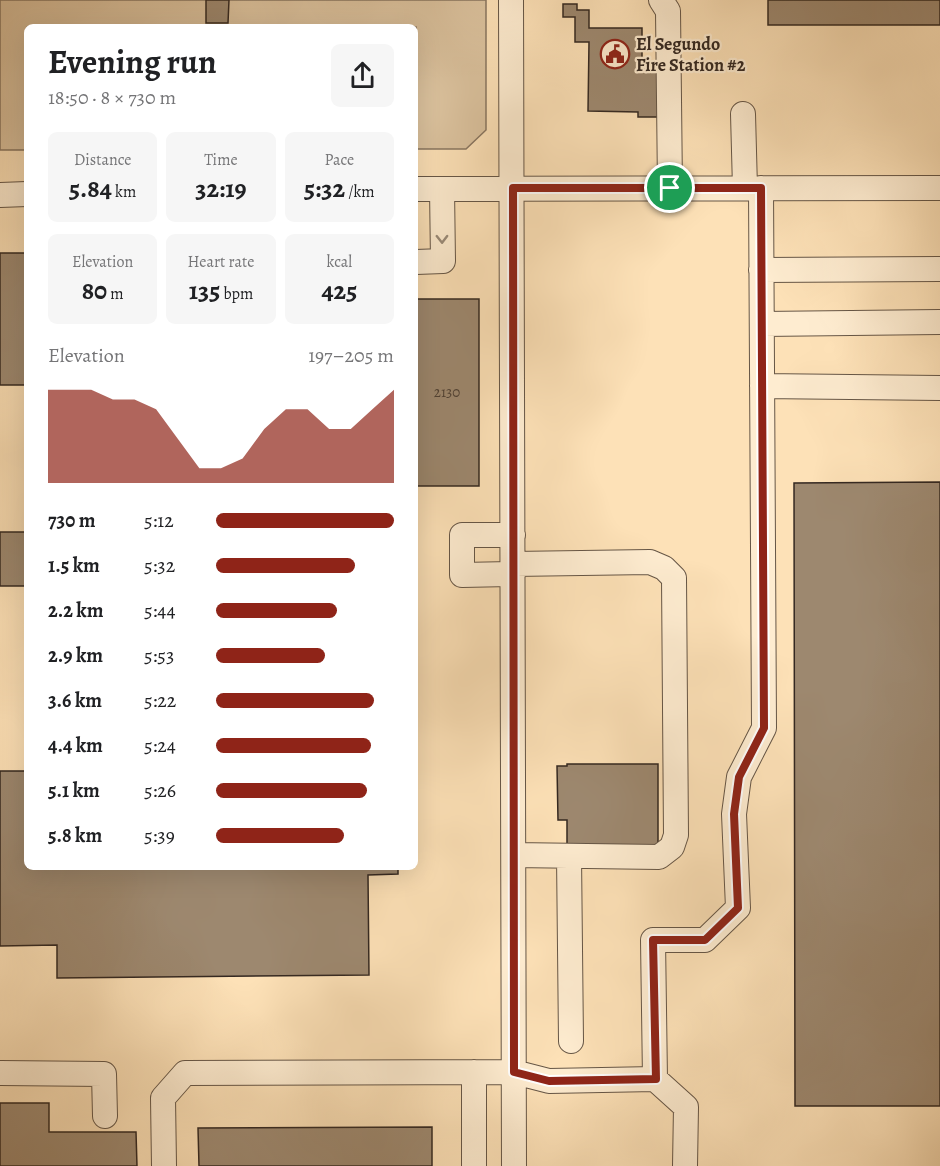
<!DOCTYPE html>
<html lang="en">
<head>
<meta charset="utf-8">
<style>
  :root { --surface:#fff; --page:#f6f6f6; --text:#202124; --muted:#757577; --accent:#8f2418 }
  body { margin:0; font-family:Alegreya,serif; background:var(--page); color:var(--text); height:100vh; display:flex; flex-direction:column; font-size:22px; white-space:nowrap }
  * { box-sizing:border-box; margin:0 }
  p { font-size:20px; color:var(--muted) }
  .icon { flex:none; width:33px; height:33px; fill:none; stroke:currentColor; stroke-width:2; stroke-linecap:round; stroke-linejoin:round }
  .map { position:relative; flex:1; overflow:hidden }
  .panel { position:absolute; left:24px; top:24px; width:394px; height:846px; display:flex; flex-direction:column; background:var(--surface); border-radius:9px; box-shadow:0 6px 24px #0002 }
  .panel>* { flex:none }
  .pin { position:absolute; display:grid; place-items:center; width:51px; height:51px; color:#fff; margin:-26px; border:3px solid #fff; border-radius:50%; box-shadow:0 2px 6px #0007 }
  .round { display:grid; place-items:center; flex:none; width:63px; height:63px; border-radius:9px; background:var(--page) }
  .headline { display:flex; align-items:center; justify-content:space-between; height:102px; padding:0 24px }
  h1 { font-size:33px; font-weight:700; line-height:45px }
  .stats { display:grid; grid-template-columns:repeat(3,1fr); gap:9px; height:102px; padding:6px 24px }
  .stats div { display:grid; align-content:center; border-radius:9px; background:var(--page); text-align:center }
  .stats b { font-size:26px; font-weight:700 }
  .stats small { font-size:16px; font-weight:400 }
  .stats p { font-size:16px }
  .chart { height:168px; padding:12px 24px }
  .chart p { display:flex; justify-content:space-between }
  .chart svg { width:100%; height:108px; margin-top:6px; fill:var(--accent); opacity:.7 }
  ul { padding:0 24px; list-style:none; font-size:20px }
  li { display:grid; grid-template-columns:96px 72px 1fr; align-items:center; height:45px }
  li i { height:15px; border-radius:8px; background:var(--accent) }
  .map>svg:first-child { display:block }
  .green { fill:#dbc29e; stroke:#887560; stroke-width:1.5 }
  .building { fill:#9d886f; stroke:#342821; stroke-width:1.5 }
  .lines { fill:none; stroke-linecap:round; stroke-linejoin:round }
  .minor-casing { stroke:#665646; stroke-width:26 }
  .minor { stroke:#feecd0; stroke-width:24 }
  .oneway { stroke:#998a78 }
  .route-casing { stroke:#fff; stroke-width:12 }
  .route { stroke:#8f2418; stroke-width:8 }
  .labels { text-anchor:middle; dominant-baseline:central; stroke-width:4.5; stroke-linejoin:round; paint-order:stroke }
  .number-label { font-size:15px; fill:#4e4034 }
  .poi-label { font-size:18px; font-weight:bold; fill:#342821; stroke:#feecd0; text-anchor:start }
</style>
</head>
<body>
<div class="map">
<svg width="940" height="1166" viewBox="0 0 940 1166">
  <rect width="100%" height="100%" fill="#fde1b7"/>
  <filter id="stains"><feTurbulence type="fractalNoise" baseFrequency=".00333" numOctaves="4"/><feColorMatrix values="0 0 0 0 .2 0 0 0 0 .09 0 0 0 0 .02 0 0 0 .5 -.17"/></filter>
  <radialGradient id="worn" r=".72"><stop offset=".6" stop-color="#630" stop-opacity="0"/><stop offset="1" stop-color="#630" stop-opacity=".3"/></radialGradient>
  <path class="green" d="M0,0H486V130L466,149H416V27H27V150H0Z"/>
  <path class="building" d="M206,0H229L228,23H206Z
    M768,0H940V25H768Z
    M563,4H577V10H589V28H642V66H646V70H660L663,117H638V112L588,111L589,42H575V17H563Z
    M0,253H27V385H0Z
    M416,299H479V486H416Z
    M940,482V1106H795L794,483Z
    M0,532H27V586H0Z
    M567,764H658V849L567,850V820H558L557,766H567Z
    M0,771H27V867H398V874L368,875L369,975L57,978V945L0,946Z
    M0,1103H49V1132H136L137,1166H0Z
    M432,1127V1166H199L198,1128Z"/>
  <g class="lines">
    <g class="minor-casing">
      <path id="minor" d="M511,0L514,1166
        M661,0L668,11L670,188
        M743,114L745,188
        M416,189L940,188
        M0,195L27,194
        M416,262L443,261L442,189
        M761,270L940,269
        M762,324L940,322
        M762,386L940,388
        M513,535H462V575L513,574
        M513,564L650,562L664,568L674,578L676,835L672,847L659,857L514,855
        M569,856L571,1041
        M474,1072V1166
        M0,1073L104,1074L105,1116
        M655,1079L686,1107L685,1166
        M164,1166L163,1098L185,1073L514,1072L549,1081L655,1079L653,940H705L738,908L734,814L739,777L764,728L761,188"/>
    </g>
    <use href="#minor" class="minor"/>
  </g>
  <defs><path id="oneway-chevron" d="M-2-3.5L2.5 0L-2 3.5" fill="none" stroke-width="1.6" stroke-linecap="round" stroke-linejoin="round" transform="scale(1.5)"/></defs>
  <use class="oneway" href="#oneway-chevron" transform="translate(442 239) rotate(89)"/>
  <g class="lines">
    <g class="route-casing">
      <path id="route" d="M513,188H761L764,728L739,777L734,814L738,908L705,940H653L656,1079L549,1081L514,1072Z"/>
    </g>
    <use href="#route" class="route"/>
  </g>
  <defs>
    <g id="civic-ring" transform="scale(1.5)"><circle r="9.5" fill="#feecd0" stroke="#8f2418" stroke-width="1.5"/><path d="M-.6-6.5H3V-4.5H.6V-3L4-1V1h2V6H-6V1h2V-1L-.6-3ZM-1.2 2.5V6h2.4V2.5Z" fill="#8f2418"/></g>
  </defs>
  <g fill-rule="evenodd">
    <use href="#civic-ring" x="615" y="54"/>
  </g>
  <g class="labels">
    <g class="number-label">
      <text x="447" y="392">2130</text>
    </g>
    <g class="poi-label">
      <text x="636" y="44">El Segundo<tspan x="636" dy="21">Fire Station #2</tspan></text>
    </g>
  </g>
  <rect width="100%" height="100%" filter="url(#stains)"/>
  <rect width="100%" height="100%" fill="url(#worn)"/>
</svg>
<div class="pin" style="left:670px;top:188px;background:#1e9e55"><svg class="icon" aria-label="arrive" viewBox="0 0 24 24"><path d="M6 21V4h12l-3 4 3 4H6"/></svg></div>
<section class="panel">
<div class="headline"><div><h1>Evening run</h1><p>18:50 · 8 × 730 m</p></div><a class="round"><svg class="icon" aria-label="share" viewBox="0 0 24 24"><path d="M12 15V3M7 8l5-5 5 5M5 13v7h14v-7"/></svg></a></div>
<div class="stats">
<div><p>Distance</p><b>5.84<small> km</small></b></div>
<div><p>Time</p><b>32:19</b></div>
<div><p>Pace</p><b>5:32<small> /km</small></b></div>
</div>
<div class="stats">
<div><p>Elevation</p><b>80<small> m</small></b></div>
<div><p>Heart rate</p><b>135<small> bpm</small></b></div>
<div><p>kcal</p><b>425</b></div>
</div>
<div class="chart"><p><span>Elevation</span>197–205 m</p>
<svg viewBox="0 0 160 44" preserveAspectRatio="none"><path d="M0 44V6L10 6L20 6L30 10L40 10L50 14L60 26L70 38L80 38L90 34L100 22L110 14L120 14L130 22L140 22L150 14L160 6V44z"/></svg>
</div>
<ul>
<li><b>730 m</b>5:12<i style="width:100%"></i></li>
<li><b>1.5 km</b>5:32<i style="width:78%"></i></li>
<li><b>2.2 km</b>5:44<i style="width:68%"></i></li>
<li><b>2.9 km</b>5:53<i style="width:61%"></i></li>
<li><b>3.6 km</b>5:22<i style="width:89%"></i></li>
<li><b>4.4 km</b>5:24<i style="width:87%"></i></li>
<li><b>5.1 km</b>5:26<i style="width:85%"></i></li>
<li><b>5.8 km</b>5:39<i style="width:72%"></i></li>
</ul>
</section>
</div>
</body>
</html>
